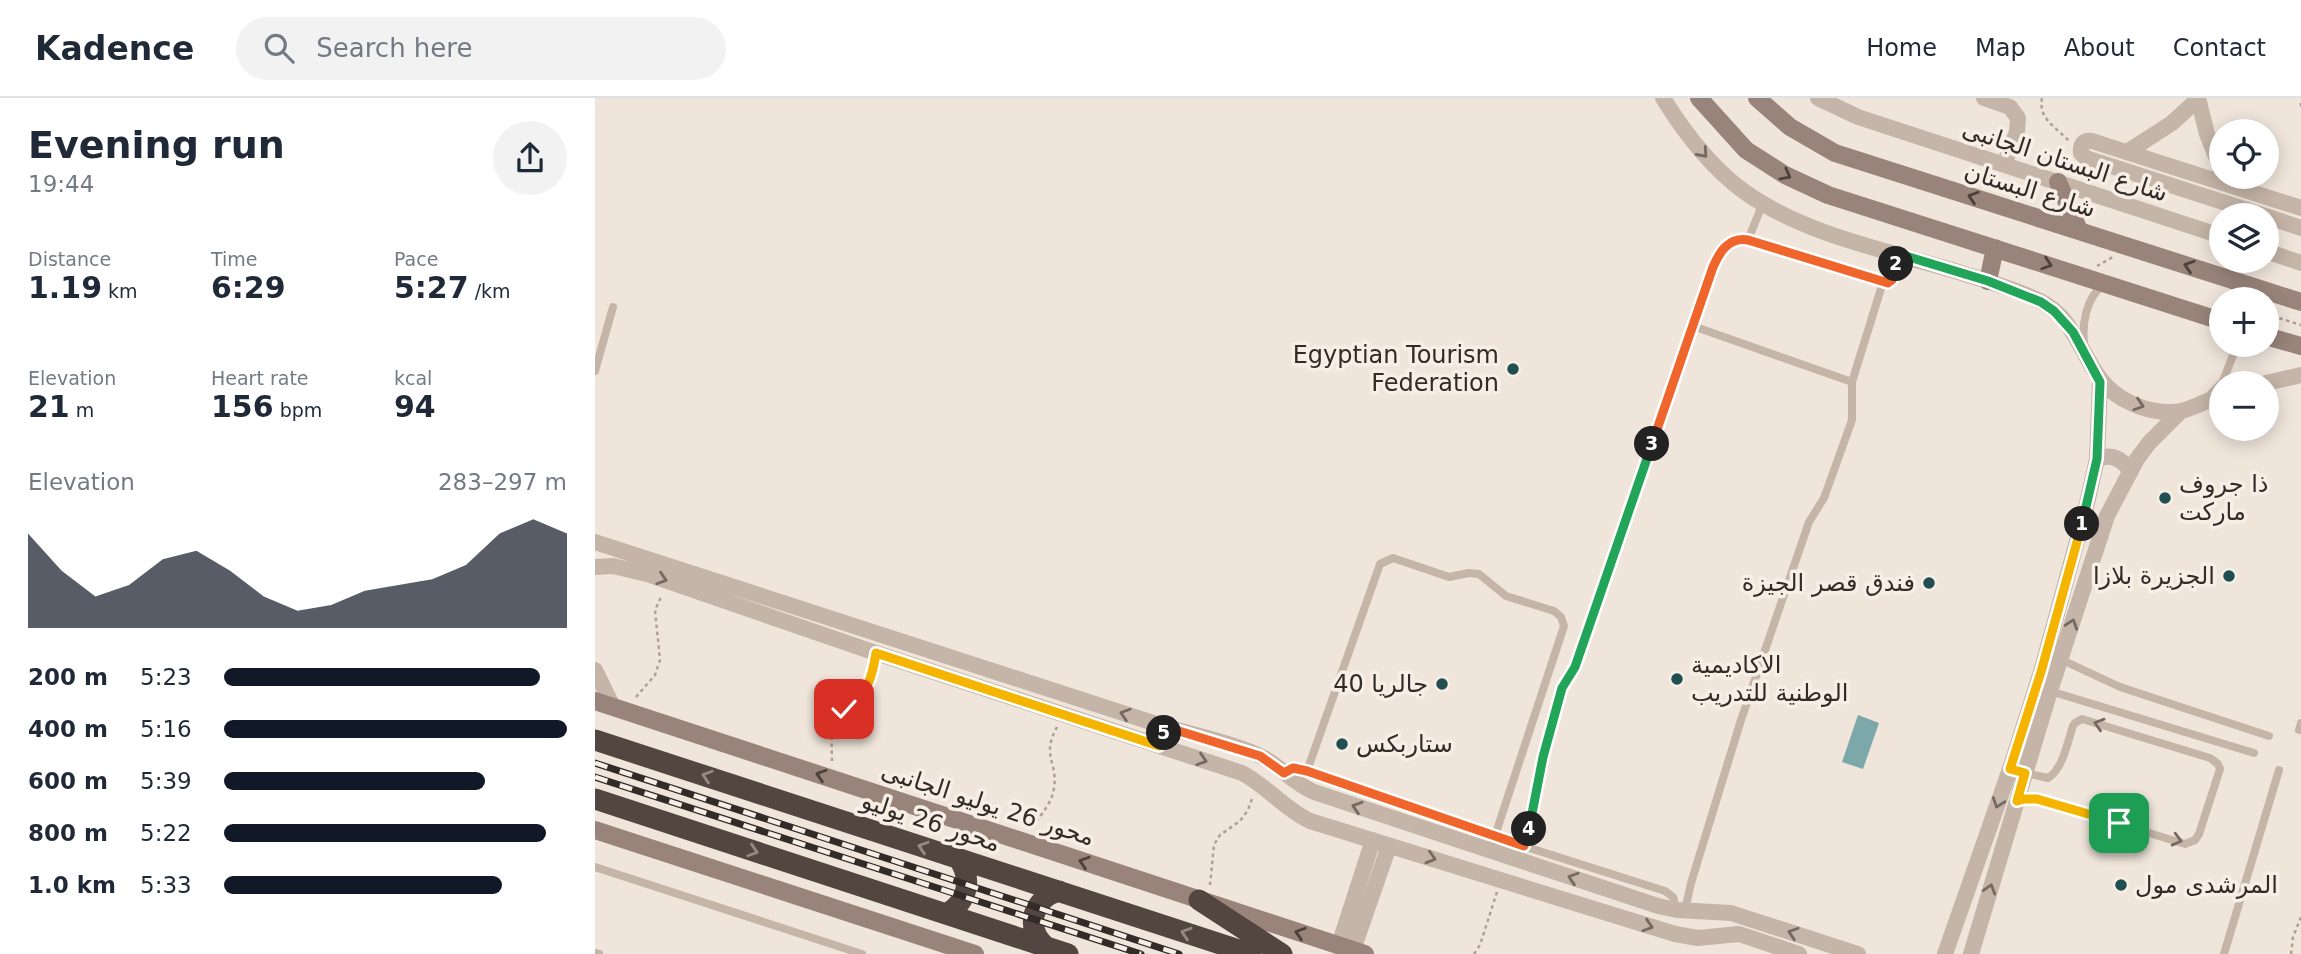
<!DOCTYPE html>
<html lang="en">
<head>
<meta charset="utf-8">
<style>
  :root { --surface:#fff; --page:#f2f2f3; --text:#1f2937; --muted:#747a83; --line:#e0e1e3; --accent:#111827 }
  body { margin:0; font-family:"DejaVu Sans","Noto Sans Arabic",sans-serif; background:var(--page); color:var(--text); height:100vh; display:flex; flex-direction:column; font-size:26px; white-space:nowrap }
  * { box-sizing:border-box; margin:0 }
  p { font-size:23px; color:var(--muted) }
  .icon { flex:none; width:38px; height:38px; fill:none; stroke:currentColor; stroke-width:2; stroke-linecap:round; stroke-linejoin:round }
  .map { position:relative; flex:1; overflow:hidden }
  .side { display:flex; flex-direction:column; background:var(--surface); width:595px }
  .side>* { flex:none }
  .fabs { position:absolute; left:1614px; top:21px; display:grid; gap:14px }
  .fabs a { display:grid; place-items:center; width:70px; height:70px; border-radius:50%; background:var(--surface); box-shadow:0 4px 18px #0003; font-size:35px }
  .pin { position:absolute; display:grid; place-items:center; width:60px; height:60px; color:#fff; margin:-30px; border-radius:14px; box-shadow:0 4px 10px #0006 }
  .km { position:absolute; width:35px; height:35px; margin:-18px; border-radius:50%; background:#222; color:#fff; font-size:19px; line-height:35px; text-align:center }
  .round { display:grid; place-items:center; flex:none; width:74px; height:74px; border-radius:37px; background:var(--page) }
  .summary { display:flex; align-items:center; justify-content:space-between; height:119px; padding:0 28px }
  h1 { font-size:38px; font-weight:800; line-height:52px }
  .figures { display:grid; grid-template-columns:repeat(3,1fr); gap:10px; height:119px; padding:7px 28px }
  .figures div { display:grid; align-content:center }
  .figures b { font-size:30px; font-weight:800 }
  .figures small { font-size:19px; font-weight:400 }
  .figures p { font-size:19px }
  .chart { height:196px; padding:14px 28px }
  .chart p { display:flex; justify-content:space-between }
  .chart svg { width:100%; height:126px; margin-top:7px; fill:var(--accent); opacity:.7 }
  ul { padding:0 28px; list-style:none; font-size:23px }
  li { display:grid; grid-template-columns:112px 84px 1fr; align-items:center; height:52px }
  li i { height:18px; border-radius:9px; background:var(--accent) }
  header { display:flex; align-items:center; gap:42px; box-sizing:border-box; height:98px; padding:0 35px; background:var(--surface); border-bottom:2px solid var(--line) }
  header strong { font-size:33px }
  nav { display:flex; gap:38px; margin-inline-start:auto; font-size:24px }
  .search { width:490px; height:63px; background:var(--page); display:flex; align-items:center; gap:18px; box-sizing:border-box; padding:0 24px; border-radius:38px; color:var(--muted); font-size:26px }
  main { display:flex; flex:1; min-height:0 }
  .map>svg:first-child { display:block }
  .water { fill:#7ca8a9 }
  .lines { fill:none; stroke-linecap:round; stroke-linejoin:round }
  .path { stroke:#b19f92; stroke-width:2.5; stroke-dasharray:3.5 3.5; stroke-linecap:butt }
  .lane { stroke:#c5b5a8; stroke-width:8 }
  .street { stroke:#c5b5a8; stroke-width:16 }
  .secondary { stroke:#98847a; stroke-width:18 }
  .highway { stroke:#53453f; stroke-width:21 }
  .rail-casing { stroke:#332b27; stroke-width:7 }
  .rail { stroke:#f7efe6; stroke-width:4.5; stroke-dasharray:13; stroke-linecap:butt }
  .oneway { stroke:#756961 }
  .oneway2 { stroke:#4c413c }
  .oneway3 { stroke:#958982 }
  .split-1-casing { stroke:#fff; stroke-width:14 }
  .split-2-casing { stroke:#fff; stroke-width:14 }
  .split-3-casing { stroke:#fff; stroke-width:14 }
  .split-4-casing { stroke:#fff; stroke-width:14 }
  .split-5-casing { stroke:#fff; stroke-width:14 }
  .split-6-casing { stroke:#fff; stroke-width:14 }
  .split-1 { stroke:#f5b400; stroke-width:9 }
  .split-2 { stroke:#22a559; stroke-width:9 }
  .split-3 { stroke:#f0652b; stroke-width:9 }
  .split-4 { stroke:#22a559; stroke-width:9 }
  .split-5 { stroke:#f0652b; stroke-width:9 }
  .split-6 { stroke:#f5b400; stroke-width:9 }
  .poi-dot { fill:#214e50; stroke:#f7efe6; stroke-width:2.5 }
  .labels { text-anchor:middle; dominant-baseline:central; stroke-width:7; stroke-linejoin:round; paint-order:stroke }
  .street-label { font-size:24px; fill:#332b27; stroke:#f7efe6 }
  .poi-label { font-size:24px; fill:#332b27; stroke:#f7efe6; text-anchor:end }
</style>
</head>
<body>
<header>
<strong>Kadence</strong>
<div class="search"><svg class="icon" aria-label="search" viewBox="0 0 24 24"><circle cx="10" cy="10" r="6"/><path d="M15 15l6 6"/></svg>Search here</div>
<nav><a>Home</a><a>Map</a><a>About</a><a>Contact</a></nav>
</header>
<main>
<section class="side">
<div class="summary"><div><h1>Evening run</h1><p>19:44</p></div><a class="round"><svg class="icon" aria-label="share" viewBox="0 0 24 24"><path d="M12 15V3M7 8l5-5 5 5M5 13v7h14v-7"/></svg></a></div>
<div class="figures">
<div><p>Distance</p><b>1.19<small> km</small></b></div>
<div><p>Time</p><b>6:29</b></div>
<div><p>Pace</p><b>5:27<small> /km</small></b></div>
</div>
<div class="figures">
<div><p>Elevation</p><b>21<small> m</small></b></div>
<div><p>Heart rate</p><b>156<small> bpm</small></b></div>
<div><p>kcal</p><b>94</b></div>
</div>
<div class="chart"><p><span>Elevation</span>283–297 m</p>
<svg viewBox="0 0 160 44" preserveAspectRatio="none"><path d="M0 44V11L10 24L20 33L30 29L40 20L50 17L60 24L70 33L80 38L90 36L100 31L110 29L120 27L130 22L140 11L150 6L160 11V44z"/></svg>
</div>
<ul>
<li><b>200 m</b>5:23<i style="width:92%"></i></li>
<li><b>400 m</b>5:16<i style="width:100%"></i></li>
<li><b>600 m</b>5:39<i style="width:76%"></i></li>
<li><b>800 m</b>5:22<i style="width:94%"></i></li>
<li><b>1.0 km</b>5:33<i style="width:81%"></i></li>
</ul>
</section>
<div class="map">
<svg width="1706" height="856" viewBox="0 0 1706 856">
  <rect width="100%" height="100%" fill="#efe5db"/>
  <path class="water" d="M1263,617L1284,625L1268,671L1247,664Z"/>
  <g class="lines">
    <path class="path" d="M1447,0C1443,21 1461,29 1474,43
      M1706,5V9
      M1502,168L1518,159
      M1671,216L1706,227
      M41,599L60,577L65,562L60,512L67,497
      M237,663C237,650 235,636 240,624C244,613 251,611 260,604C271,596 276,584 278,570
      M437,729C446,717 457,705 459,690C463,664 446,658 462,629
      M615,787L619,747L625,737L645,723L653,712L658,698
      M879,856L885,847L902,794
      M1696,856L1698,839L1706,819"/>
    <path class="lane" d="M1153,142L1168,105
      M1098,228L1257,284
      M1489,245C1487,226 1491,200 1508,187
      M0,273L18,209
      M1614,298L1628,283L1642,247
      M1465,561L1525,589L1674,638
      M1455,593L1659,655
      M1704,632L1706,625
      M712,673L785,466L798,460L854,479L874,475L884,476L911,498L959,513L966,519L969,528L895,753
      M690,674L698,670L712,673L900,739L1070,793L1078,799L1082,812
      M1422,703L1429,701H1442L1590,746L1600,742L1604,736L1625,671L1623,666L1615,660L1487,621L1480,625L1478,628C1472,645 1468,671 1453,680L1430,675
      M924,762C941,707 946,647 966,592C969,584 976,577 980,569L1122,158C1131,147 1138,140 1153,142L1295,185L1297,182L1304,156
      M0,769L267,856
      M1090,812L1096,785L1146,622L1214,424L1229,400L1257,322V284L1288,184
      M0,855L4,856
      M1629,856L1684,672"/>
    <path class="street" d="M1068,0C1089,34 1115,68 1147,92C1207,136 1290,152 1360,173C1388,182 1418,190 1445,203C1491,226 1486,282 1534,304C1549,312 1569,316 1586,313C1599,310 1612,302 1626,298
      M1223,0L1263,19L1626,138
      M1389,0L1415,9L1423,20L1422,34L1409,66
      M1603,0L1612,36L1626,71
      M1532,54L1577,25L1603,1
      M1668,117L1491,60L1486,55C1485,46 1489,42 1497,43L1706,110
      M1671,118L1706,130
      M1671,153L1706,165
      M1671,285L1706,277
      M1502,361C1516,355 1527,360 1535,373
      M0,444L571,629C599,637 645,647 669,660C687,670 700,686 719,694L1063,808L1082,812L1136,815L1263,856
      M0,469L18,468L52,476L281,555L647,675C672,688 689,711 715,723L1080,836L1103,840L1144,836L1204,856
      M0,572L18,609
      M744,847L778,742
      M758,852L794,748
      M1350,856L1415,671L1446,574L1490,414L1502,361L1505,283
      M1376,856L1455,593L1512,418L1542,361L1554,345L1586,313"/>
    <path class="secondary" d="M1104,0L1151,52L1190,77L1233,97L1626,223
      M1162,0L1195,29L1240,55L1706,204
      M1463,84L1484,132
      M1393,183L1400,150
      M1671,238L1706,248
      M0,603L770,856
      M0,732L380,856"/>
    <path class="highway" d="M0,642L656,856
      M0,701L473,856
      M604,802L687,856
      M351,816C373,804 378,781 363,760
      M451,849C429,830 437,801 464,793"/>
    <g class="rail-casing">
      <path id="rail" d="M0,665L584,856
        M0,679L546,856"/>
    </g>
    <use href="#rail" class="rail"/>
  </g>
  <defs><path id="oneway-chevron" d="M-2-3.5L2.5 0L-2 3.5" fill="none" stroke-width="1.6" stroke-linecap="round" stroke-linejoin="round" transform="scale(1.75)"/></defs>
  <g class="oneway">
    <use href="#oneway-chevron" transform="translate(1108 55) rotate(48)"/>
    <use href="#oneway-chevron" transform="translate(1544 307) rotate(18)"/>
    <use href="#oneway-chevron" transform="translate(67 481) rotate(18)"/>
    <use href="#oneway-chevron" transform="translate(1477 526) rotate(-72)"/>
    <use href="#oneway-chevron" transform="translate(530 616) rotate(-162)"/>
    <use href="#oneway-chevron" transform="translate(1504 626) rotate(-163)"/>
    <use href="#oneway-chevron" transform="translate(607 662) rotate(18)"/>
    <use href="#oneway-chevron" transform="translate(1403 705) rotate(109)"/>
    <use href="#oneway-chevron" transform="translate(762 709) rotate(-162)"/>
    <use href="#oneway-chevron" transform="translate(1582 742) rotate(14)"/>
    <use href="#oneway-chevron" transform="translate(836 760) rotate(17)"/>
    <use href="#oneway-chevron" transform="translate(978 780) rotate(-162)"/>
    <use href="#oneway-chevron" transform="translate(1395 791) rotate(-73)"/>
    <use href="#oneway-chevron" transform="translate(1053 828) rotate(18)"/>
    <use href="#oneway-chevron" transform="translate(1198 835) rotate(-162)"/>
  </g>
  <g class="oneway2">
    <use href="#oneway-chevron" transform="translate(1191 77) rotate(28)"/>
    <use href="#oneway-chevron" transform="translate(1378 99) rotate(-162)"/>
    <use href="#oneway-chevron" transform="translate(1452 166) rotate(18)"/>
    <use href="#oneway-chevron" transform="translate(1594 168) rotate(-162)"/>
    <use href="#oneway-chevron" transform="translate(226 677) rotate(-162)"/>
    <use href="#oneway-chevron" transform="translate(489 764) rotate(-162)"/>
    <use href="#oneway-chevron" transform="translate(705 835) rotate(-162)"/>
  </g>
  <g class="oneway3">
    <use href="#oneway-chevron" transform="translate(112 678) rotate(-162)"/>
    <use href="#oneway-chevron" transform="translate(328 749) rotate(-162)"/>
    <use href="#oneway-chevron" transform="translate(158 753) rotate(18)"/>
    <use href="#oneway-chevron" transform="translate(591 835) rotate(-162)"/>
  </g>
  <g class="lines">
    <g class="split-1-casing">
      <path id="split-1" d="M1487,426L1446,574L1415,671L1430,675L1422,703L1429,701H1442L1524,725"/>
    </g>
    <g class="split-2-casing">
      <path id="split-2" d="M1301,166L1304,156L1393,183L1446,204L1459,213L1478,234L1505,284L1502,361L1487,426"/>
    </g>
    <g class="split-3-casing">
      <path id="split-3" d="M1057,346L1118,169C1125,153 1134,139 1153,142L1293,185L1297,182L1301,166"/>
    </g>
    <g class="split-4-casing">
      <path id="split-4" d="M934,731L948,659L967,590L980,569L1057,346"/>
    </g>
    <g class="split-5-casing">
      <path id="split-5" d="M569,635L571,629L665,658L689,675L698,670L712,673L929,748L934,731"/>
    </g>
    <g class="split-6-casing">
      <path id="split-6" d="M249,611C272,597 277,581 281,555L564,648L569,635"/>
    </g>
    <use href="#split-1" class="split-1"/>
    <use href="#split-2" class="split-2"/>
    <use href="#split-3" class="split-3"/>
    <use href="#split-4" class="split-4"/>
    <use href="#split-5" class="split-5"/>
    <use href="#split-6" class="split-6"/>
  </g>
  <g class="poi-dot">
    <circle cx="918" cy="271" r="7"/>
    <circle cx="1570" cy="400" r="7"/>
    <circle cx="1634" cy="478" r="7"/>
    <circle cx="1334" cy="485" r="7"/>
    <circle cx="1082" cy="581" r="7"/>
    <circle cx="847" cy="586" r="7"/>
    <circle cx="747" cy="646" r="7"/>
    <circle cx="1526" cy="787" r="7"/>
  </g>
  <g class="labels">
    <g class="street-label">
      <text transform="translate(1470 63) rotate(18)">شارع البستان الجانبى</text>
      <text transform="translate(1435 92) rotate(17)">شارع البستان</text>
      <text transform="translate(393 706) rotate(18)">محور 26 يوليو الجانبى</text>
      <text transform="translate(336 724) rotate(18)">محور 26 يوليو</text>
    </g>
    <g class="poi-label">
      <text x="904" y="257">Egyptian Tourism<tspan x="904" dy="28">Federation</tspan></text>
      <text x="1584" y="386" text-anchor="start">ذا جروف<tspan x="1584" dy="28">ماركت</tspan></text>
      <text x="1620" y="478">الجزيرة بلازا</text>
      <text x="1320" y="485">فندق قصر الجيزة</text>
      <text x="1096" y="567" text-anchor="start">الاكاديمية<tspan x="1096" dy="28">الوطنية للتدريب</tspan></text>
      <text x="833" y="586">جالريا 40</text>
      <text x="761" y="646" text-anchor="start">ستاربكس</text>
      <text x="1540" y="787" text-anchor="start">المرشدى مول</text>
    </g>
  </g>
</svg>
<div class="fabs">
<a><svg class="icon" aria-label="locate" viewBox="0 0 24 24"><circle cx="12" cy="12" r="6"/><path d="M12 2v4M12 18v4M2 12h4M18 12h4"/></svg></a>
<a><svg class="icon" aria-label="layers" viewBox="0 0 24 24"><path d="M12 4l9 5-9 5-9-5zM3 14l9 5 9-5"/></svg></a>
<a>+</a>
<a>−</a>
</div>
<div class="pin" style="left:1524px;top:725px;background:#1e9e55"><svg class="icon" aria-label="arrive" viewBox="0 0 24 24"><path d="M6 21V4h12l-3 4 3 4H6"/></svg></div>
<div class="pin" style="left:249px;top:611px;background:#d93025"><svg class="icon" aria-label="check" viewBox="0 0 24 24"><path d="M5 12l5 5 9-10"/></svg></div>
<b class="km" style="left:1487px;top:426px">1</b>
<b class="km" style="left:1301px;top:166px">2</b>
<b class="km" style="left:1057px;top:346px">3</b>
<b class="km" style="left:934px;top:731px">4</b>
<b class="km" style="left:569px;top:635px">5</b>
</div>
</main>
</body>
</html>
